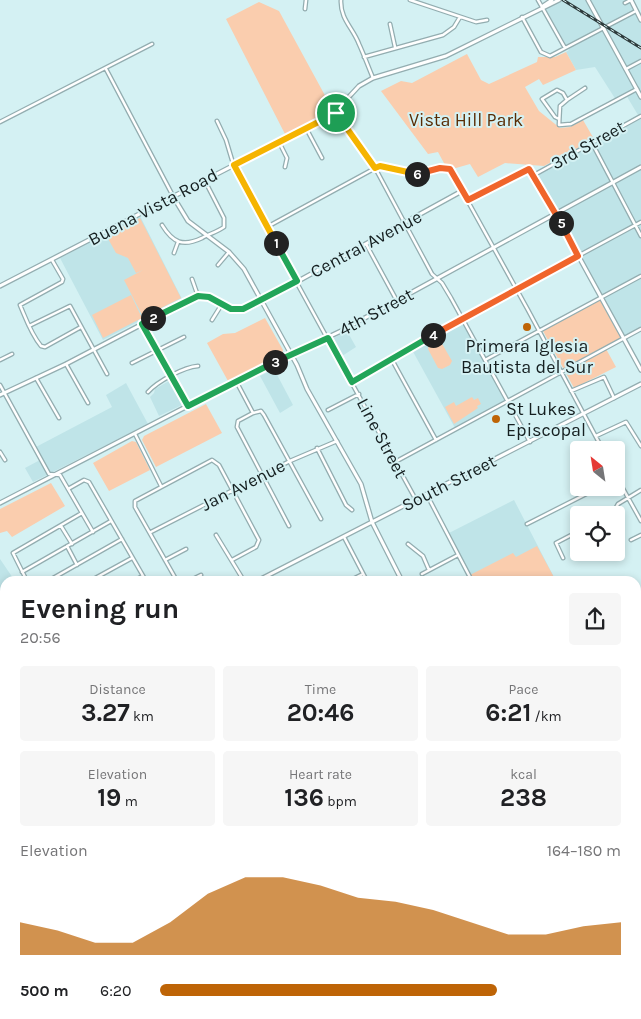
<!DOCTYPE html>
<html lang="en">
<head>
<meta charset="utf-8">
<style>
  :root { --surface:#fff; --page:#f6f6f6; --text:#202124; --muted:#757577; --accent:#be6406 }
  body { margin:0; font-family:Karla,sans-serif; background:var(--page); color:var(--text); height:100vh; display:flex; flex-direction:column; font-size:19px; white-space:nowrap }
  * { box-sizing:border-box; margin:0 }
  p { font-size:16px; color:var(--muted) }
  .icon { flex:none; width:28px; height:28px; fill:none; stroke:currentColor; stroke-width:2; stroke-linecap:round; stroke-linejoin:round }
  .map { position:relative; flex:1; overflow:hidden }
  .panel { position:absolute; left:0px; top:576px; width:641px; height:444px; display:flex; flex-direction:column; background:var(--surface); border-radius:15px 15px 0 0; box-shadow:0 2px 8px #0003 }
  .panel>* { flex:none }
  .needle { width:32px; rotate:330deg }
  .fabs { position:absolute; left:570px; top:441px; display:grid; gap:10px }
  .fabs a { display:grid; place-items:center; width:55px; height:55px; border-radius:5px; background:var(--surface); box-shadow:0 2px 8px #0003; font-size:25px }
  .pin { position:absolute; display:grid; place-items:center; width:42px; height:42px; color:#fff; margin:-21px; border:2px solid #fff; border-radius:50%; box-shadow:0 1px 5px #0007 }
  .km { position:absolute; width:25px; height:25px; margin:-12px; border-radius:50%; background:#222; color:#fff; font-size:14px; line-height:25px; text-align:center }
  .round { display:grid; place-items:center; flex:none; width:52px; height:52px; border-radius:5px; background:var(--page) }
  .summary { display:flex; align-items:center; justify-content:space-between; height:85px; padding:0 20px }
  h1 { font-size:28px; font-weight:700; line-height:38px }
  .metrics { display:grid; grid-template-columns:repeat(3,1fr); gap:8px; height:85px; padding:5px 20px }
  .metrics div { display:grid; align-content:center; border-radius:5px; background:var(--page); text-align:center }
  .metrics b { font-size:25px; font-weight:700 }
  .metrics small { font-size:14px; font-weight:400 }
  .metrics p { font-size:14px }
  .chart { height:140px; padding:10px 20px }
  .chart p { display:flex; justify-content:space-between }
  .chart svg { width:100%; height:90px; margin-top:5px; fill:var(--accent); opacity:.7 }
  ul { padding:0 20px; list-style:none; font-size:16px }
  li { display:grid; grid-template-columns:80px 60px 1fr; align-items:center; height:38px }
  li i { height:12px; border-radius:6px; background:var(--accent) }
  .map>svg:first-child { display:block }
  .built { fill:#bfe4e8 }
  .green { fill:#facdae }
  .water { fill:#eba674 }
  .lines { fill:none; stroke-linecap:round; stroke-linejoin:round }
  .minor-casing { stroke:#93adb0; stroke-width:5 }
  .tertiary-casing { stroke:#93adb0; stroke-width:5.5 }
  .secondary-casing { stroke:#93adb0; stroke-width:5.5 }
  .minor { stroke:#fff; stroke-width:2.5 }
  .tertiary { stroke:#fff; stroke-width:3 }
  .secondary { stroke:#fff; stroke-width:3 }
  .rail-casing { stroke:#2e3b3c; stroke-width:3 }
  .rail { stroke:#d4f1f3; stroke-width:1; stroke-dasharray:4; stroke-linecap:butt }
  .split-1-casing { stroke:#fff; stroke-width:10 }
  .split-2-casing { stroke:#fff; stroke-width:10 }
  .split-3-casing { stroke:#fff; stroke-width:10 }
  .split-4-casing { stroke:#fff; stroke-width:10 }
  .split-5-casing { stroke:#fff; stroke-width:10 }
  .split-6-casing { stroke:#fff; stroke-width:10 }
  .split-7-casing { stroke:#fff; stroke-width:10 }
  .split-1 { stroke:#f5b400; stroke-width:6 }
  .split-2 { stroke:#22a559; stroke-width:6 }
  .split-3 { stroke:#22a559; stroke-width:6 }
  .split-4 { stroke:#22a559; stroke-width:6 }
  .split-5 { stroke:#f0652b; stroke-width:6 }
  .split-6 { stroke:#f0652b; stroke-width:6 }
  .split-7 { stroke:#f5b400; stroke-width:6 }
  .poi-dot { fill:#be6406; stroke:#d4f1f3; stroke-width:2 }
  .labels { text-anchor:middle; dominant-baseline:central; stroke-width:4; stroke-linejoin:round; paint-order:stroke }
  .park-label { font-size:18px; fill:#592c04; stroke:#d4f1f3 }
  .street-label { font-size:18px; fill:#151f20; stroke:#d4f1f3 }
  .poi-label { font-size:18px; fill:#151f20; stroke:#d4f1f3 }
</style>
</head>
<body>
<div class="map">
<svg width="641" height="1019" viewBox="0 0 641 1019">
  <rect width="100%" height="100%" fill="#d4f1f3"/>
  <path class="built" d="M560,0H630L641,21V329L624,339L534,175L638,115L626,95L616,100L595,67L576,70L566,52L569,50L545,8Z
    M140,216L182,299L103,340L60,258Z
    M463,320L506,400L455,428L411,348Z
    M347,331L356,347L342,356L332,339Z
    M274,369L293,405L280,413L260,376Z
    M169,381L171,382L182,405L159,416L150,397L154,393L155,389Z
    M126,383L148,424L33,482L25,468L40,460L34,448L112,407L106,395Z
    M514,500L556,581H474L449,533Z
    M0,559L15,581H5V771H0Z"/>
  <path class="green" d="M259,2L279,11L334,112L286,136L226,19Z
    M566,52L576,70L543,85L539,79L525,87L539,111L560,128L570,127L583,120L594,139L544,166L505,163L478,177L470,164L456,168L445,165L438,152L428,154L381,91L401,81L412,83L467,54L481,80L489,84L537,62L538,57H555Z
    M140,218L181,298L143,317L124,280L143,270L136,273L128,258L116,253L106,235Z
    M131,295L142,318L103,338L92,315Z
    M601,299L622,338L605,347L616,367L574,388L543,331Z
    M265,318L283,350L282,354L228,381L207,343L223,334L235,333Z
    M438,340L441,342L452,361L450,365L442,369L438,368L428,349L429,344Z
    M472,397L474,400L478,398L481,404L477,406L478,408L454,424L445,407L454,402L456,406Z
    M206,404L222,433L156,467L142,440L144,436Z
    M132,441L136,442L150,470L109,491L93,463Z
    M51,483L65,506L12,537L7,531L0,533V509Z
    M537,546L556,581H474L470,575L513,553L516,557Z
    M641,873V1019H531L530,1015H636V875Z
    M274,1015H523L524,1019H284Z"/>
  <path class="water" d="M5,615V705L0,708V619Z"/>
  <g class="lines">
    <g class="minor-casing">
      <path id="minor" d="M341,0C340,19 353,28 359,44C364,55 368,66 373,78
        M410,0L476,22L487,20
        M538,0L565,48
        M625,3L631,0
        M305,9L306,0
        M522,17L541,52L550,56L636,11
        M390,24L395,47
        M364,57L443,35L454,27L460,17
        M106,69L173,196
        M626,69L641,61
        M567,100L560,106L559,125L571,124L637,89
        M336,113L373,164L432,274L442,283L451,298L530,442
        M559,119L555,117L542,99L557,90L563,93L567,100L585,88
        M217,121L226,140L232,160L253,203L416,500
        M0,122L152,44
        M306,128L322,158
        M279,142L287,158L285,167
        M592,143L641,236
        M468,200L526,169H530L534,175L641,116
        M162,225C173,243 183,247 202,238C209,234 217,232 224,227V218L205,181
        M267,227L379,166L419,175L440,168L450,169L528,310L603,450
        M366,244L397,301
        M174,253L178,242
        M52,260L63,279L62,282L20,305C26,319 31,334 41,346L45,347L81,327
        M218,265L229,252
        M192,279L198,296
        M212,320L222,304
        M143,324L188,406
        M29,326L70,306L107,374
        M391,358L436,440
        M0,360L12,354
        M485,360L641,276
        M132,363L184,337
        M66,364L88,403
        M36,378L59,418
        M236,381L253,413L261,411L264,415L321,519
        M352,382L391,357L641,222
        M0,385L49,474L60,475L93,532
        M571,391L604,377L614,398
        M148,392C158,381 184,367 198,366
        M328,410L359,394
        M253,413L238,421L237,427L289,526
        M135,434L161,486
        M596,436L626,422L641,446
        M317,448L346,505L352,510
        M0,452L5,460
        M395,462L641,329
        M616,476L641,521
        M68,489L84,480L89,482L146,581
        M427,495L472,581
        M608,515L614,511L618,504L641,490
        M527,524L598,488
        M61,526L72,544
        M151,532L290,461L337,441
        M216,535L244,581
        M344,537L367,581
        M631,540L641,535
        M408,544L423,556L429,570
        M67,546L77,565
        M563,558L556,543L579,531
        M165,560L186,549
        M22,572L111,521
        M422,574L458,555
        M27,581L13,553L82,513
        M48,581L122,539
        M90,581L132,558
        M133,581L143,576
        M177,581L135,507V501L212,460L219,465L259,540L256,547L232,560
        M189,581L201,575
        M349,581L363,574
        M636,613L641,611
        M636,650L641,647
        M636,686L641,683
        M636,721L641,718
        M636,739L641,748"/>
    </g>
    <g class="tertiary-casing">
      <path id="tertiary" d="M631,0L641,20
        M543,6L552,0
        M534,175L641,370
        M174,198L188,221L229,252L244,269L297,365L307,389L361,484L372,522L402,581
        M0,286L333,114L359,86L373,78L446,56L559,0
        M0,395L66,364L196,296C217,293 228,316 251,307L462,191
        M257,581L641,384
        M636,814L641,811
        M140,1015L145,1019
        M528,1015L529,1019"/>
    </g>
    <g class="secondary-casing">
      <path id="secondary" d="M588,0L641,97
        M0,503L236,381L341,331L641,167"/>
    </g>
    <use href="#minor" class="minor"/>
    <use href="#tertiary" class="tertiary"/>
    <use href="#secondary" class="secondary"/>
    <g class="rail-casing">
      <path id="rail" d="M563,0L641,48"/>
    </g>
    <use href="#rail" class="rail"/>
  </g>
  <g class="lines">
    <g class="split-1-casing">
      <path id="split-1" d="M276,243L234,165L336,113"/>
    </g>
    <g class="split-2-casing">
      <path id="split-2" d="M153,318L198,296L209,297L231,309H243L297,281L276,243"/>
    </g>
    <g class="split-3-casing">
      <path id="split-3" d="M153,318L142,324L188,406L275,362"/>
    </g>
    <g class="split-4-casing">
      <path id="split-4" d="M275,362L328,338L352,382L433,335"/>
    </g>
    <g class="split-5-casing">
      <path id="split-5" d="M433,335L578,256L561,223"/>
    </g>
    <g class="split-6-casing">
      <path id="split-6" d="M417,174L440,168L450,169L468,200L529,169L561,223"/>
    </g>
    <g class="split-7-casing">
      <path id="split-7" d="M336,113L375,168L380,166L417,174"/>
    </g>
    <use href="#split-1" class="split-1"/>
    <use href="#split-2" class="split-2"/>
    <use href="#split-3" class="split-3"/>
    <use href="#split-4" class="split-4"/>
    <use href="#split-5" class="split-5"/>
    <use href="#split-6" class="split-6"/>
    <use href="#split-7" class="split-7"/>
  </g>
  <g class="poi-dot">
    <circle cx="527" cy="327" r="5"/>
    <circle cx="496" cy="419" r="5"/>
  </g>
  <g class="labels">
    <g class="park-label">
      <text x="466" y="120">Vista Hill Park</text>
    </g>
    <g class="street-label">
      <text transform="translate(588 145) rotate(-29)">3rd Street</text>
      <text transform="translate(153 207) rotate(-28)">Buena Vista Road</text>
      <text transform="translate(366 244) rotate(-28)">Central Avenue</text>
      <text transform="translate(376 312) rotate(-28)">4th Street</text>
      <text transform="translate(382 438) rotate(62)">Line Street</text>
      <text transform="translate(449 483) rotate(-27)">South Street</text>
      <text transform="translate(243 485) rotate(-27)">Jan Avenue</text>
    </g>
    <g class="poi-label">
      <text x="527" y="346">Primera Iglesia<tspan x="527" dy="21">Bautista del Sur</tspan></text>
      <text x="506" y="409" text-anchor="start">St Lukes<tspan x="506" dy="21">Episcopal</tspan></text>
    </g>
  </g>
</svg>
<div class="fabs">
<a><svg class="needle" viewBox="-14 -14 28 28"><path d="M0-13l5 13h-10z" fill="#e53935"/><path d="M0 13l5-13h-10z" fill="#757577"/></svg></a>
<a><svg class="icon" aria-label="locate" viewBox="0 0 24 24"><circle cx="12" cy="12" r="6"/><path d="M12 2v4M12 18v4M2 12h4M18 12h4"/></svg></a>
</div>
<div class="pin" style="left:336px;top:113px;background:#1e9e55"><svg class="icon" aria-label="arrive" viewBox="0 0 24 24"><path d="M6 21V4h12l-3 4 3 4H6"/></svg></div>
<b class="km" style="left:276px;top:243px">1</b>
<b class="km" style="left:153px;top:318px">2</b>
<b class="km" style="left:275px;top:362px">3</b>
<b class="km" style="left:433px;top:335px">4</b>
<b class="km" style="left:561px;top:223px">5</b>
<b class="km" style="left:417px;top:174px">6</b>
<section class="panel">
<div class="summary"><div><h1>Evening run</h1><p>20:56</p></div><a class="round"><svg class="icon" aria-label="share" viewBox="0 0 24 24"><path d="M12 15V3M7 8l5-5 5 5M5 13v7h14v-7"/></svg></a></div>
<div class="metrics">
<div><p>Distance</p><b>3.27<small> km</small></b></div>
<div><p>Time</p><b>20:46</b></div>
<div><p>Pace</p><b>6:21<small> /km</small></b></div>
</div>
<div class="metrics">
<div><p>Elevation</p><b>19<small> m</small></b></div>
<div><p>Heart rate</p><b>136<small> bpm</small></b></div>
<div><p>kcal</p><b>238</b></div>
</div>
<div class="chart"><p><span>Elevation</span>164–180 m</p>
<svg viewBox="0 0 160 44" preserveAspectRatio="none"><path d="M0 44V28L10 32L20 38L30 38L40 28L50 14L60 6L70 6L80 10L90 16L100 18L110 22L120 28L130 34L140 34L150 30L160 28V44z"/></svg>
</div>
<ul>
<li><b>500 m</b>6:20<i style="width:73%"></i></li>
</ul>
</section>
</div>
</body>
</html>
